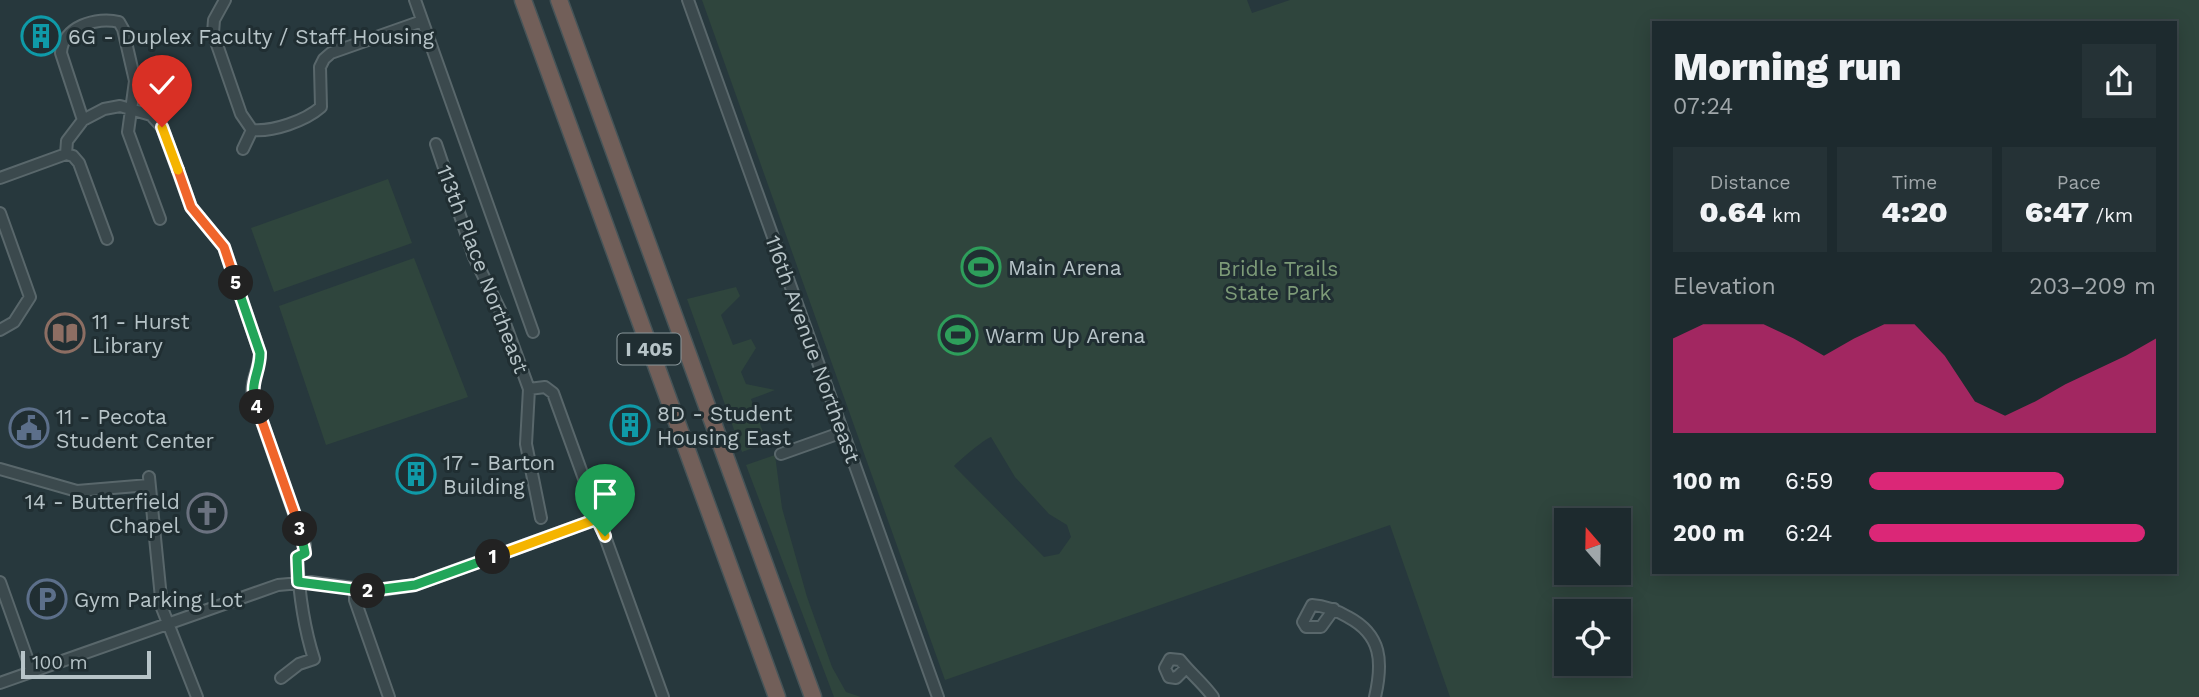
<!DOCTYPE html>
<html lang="en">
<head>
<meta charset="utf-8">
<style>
  :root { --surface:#1d2a2e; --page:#253236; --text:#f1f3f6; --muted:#a0a7aa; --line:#3b464a; --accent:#db2777 }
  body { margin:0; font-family:"Work Sans",sans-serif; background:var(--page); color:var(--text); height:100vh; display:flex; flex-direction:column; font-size:26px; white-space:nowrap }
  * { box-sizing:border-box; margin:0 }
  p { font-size:23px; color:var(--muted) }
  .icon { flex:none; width:38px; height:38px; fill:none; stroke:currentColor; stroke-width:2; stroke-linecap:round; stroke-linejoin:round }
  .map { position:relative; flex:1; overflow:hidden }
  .drawer { position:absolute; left:1652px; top:21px; width:525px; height:553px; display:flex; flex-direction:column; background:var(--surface); border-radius:0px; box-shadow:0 4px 18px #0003,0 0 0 2px var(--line) }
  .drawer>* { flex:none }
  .needle { width:46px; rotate:340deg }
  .controls { position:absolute; left:1554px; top:508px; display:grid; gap:14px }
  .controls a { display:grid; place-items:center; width:77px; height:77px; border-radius:0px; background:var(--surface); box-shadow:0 4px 18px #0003,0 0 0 2px var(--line); font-size:35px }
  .scale { position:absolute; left:21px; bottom:18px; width:130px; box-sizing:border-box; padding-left:7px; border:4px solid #b7c4c8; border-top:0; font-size:19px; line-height:24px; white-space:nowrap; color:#b7c4c8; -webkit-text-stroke:5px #202e32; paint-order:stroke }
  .pin { position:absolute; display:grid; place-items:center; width:60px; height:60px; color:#fff; margin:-72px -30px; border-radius:50% 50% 50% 0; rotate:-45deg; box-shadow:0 0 7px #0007 }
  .pin .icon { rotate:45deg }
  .km { position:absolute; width:35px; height:35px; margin:-18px; border-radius:50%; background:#222; color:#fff; font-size:19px; line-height:35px; text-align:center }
  .round { display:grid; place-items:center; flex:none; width:74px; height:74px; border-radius:0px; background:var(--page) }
  .summary { display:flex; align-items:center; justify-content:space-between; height:119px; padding:0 21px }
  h1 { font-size:38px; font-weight:800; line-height:52px }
  .metrics { display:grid; grid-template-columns:repeat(3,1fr); gap:10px; height:119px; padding:7px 21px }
  .metrics div { display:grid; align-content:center; border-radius:0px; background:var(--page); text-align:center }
  .metrics b { font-size:30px; font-weight:800 }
  .metrics small { font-size:19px; font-weight:400 }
  .metrics p { font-size:19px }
  .chart { height:196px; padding:14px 21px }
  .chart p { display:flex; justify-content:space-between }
  .chart svg { width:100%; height:126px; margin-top:7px; fill:var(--accent); opacity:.7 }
  ul { padding:0 21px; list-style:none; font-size:23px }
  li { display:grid; grid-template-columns:112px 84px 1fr; align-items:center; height:52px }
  li i { height:18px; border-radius:9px; background:var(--accent) }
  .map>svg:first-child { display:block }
  .green { fill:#2f453d; fill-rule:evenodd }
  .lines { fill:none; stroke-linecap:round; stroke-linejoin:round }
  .minor-casing { stroke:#59676b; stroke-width:14 }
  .highway-casing { stroke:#465458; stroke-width:19 }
  .minor { stroke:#3b494d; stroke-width:10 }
  .highway { stroke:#725f59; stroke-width:16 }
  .split-1-casing { stroke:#fff; stroke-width:14 }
  .split-2-casing { stroke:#fff; stroke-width:14 }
  .split-3-casing { stroke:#fff; stroke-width:14 }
  .split-4-casing { stroke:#fff; stroke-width:14 }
  .split-5-casing { stroke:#fff; stroke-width:14 }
  .split-6-casing { stroke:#fff; stroke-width:14 }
  .split-7-casing { stroke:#fff; stroke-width:14 }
  .split-1 { stroke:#f5b400; stroke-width:9 }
  .split-2 { stroke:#22a559; stroke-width:9 }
  .split-3 { stroke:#22a559; stroke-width:9 }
  .split-4 { stroke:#f0652b; stroke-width:9 }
  .split-5 { stroke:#22a559; stroke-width:9 }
  .split-6 { stroke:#f0652b; stroke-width:9 }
  .split-7 { stroke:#f5b400; stroke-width:9 }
  .labels { text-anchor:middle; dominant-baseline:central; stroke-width:6; stroke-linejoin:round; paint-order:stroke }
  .shield { fill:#202e32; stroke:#8a979b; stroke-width:2 }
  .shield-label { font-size:19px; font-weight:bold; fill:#b7c4c8 }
  .poi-label { font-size:21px; fill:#b7c4c8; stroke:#202e32; text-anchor:start }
  .park-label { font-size:21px; fill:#7d9b78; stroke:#202e32 }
  .street-label { font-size:21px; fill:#b7c4c8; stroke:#202e32 }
</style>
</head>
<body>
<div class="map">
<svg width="2199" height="697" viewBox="0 0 2199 697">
  <rect width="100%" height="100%" fill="#27383d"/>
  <path class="green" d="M702,0H1247L1252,13L1290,0H2199V697H1450L1390,525L945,680ZM1654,23H2175V572H1654ZM991,437L1015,477L1049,514L1067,525L1071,537L1059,554L1044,557L954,466C961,459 983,440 991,437ZM1566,520H1619V572H1566ZM1566,611H1619V663H1566Z
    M388,179L412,243L274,292L251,228Z
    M414,258L468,397L326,445L279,306Z
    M736,287L740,296L721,315L733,345L751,339L756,348L741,372L746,384L775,390L751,399L767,443L742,452L687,299Z
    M775,455L782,508L807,597L832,667L846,692L861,697H834L746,465Z"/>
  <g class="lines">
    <g class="minor-casing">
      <path id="minor" d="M225,0L214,20L213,33L241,114L252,130
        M415,0L533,332
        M688,0L938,697
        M83,120L104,109L120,106L151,115L162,127L191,207L224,247L260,353C260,368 250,381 253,396L305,545V553L297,557C299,593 303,625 314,659L299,664L281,678
        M252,130C273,132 305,121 321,107L320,67L324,59L331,53L422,21
        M436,144L474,257L500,310L529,389L526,444L541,518
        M243,149L252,130
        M0,178L66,154
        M0,213L30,297L14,322L0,330
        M107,239L79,163L73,156L66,154L67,141L83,120L61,53C62,27 97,16 119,22L123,29L135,81L128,132L160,219
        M529,389L545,387L553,393L663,697
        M781,454L843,432
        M0,469L77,491L149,485
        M149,477L162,608L197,697
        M0,582L32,672
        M355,590V600L389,697
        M1334,609L1321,627H1306L1303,622L1312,605C1326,606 1336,610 1348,617C1382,635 1383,662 1375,697
        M1185,669L1176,678L1169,677L1165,668L1170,659L1180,660C1190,673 1203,683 1213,697
        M0,683L278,585L311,582L375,591L415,585L597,519"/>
    </g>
    <g class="highway-casing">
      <path id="highway" d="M523,0L777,697
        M559,0L813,697"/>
    </g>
    <use href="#minor" class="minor"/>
    <use href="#highway" class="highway"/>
  </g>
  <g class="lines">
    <g class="split-1-casing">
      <path id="split-1" d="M493,557L597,519L605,536"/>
    </g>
    <g class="split-2-casing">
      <path id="split-2" d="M368,591L415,585L493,557"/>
    </g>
    <g class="split-3-casing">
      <path id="split-3" d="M300,529L305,553L297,557L298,582L368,591"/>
    </g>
    <g class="split-4-casing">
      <path id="split-4" d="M257,407L300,529"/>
    </g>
    <g class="split-5-casing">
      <path id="split-5" d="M236,283L260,353C260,375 248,382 257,407"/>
    </g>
    <g class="split-6-casing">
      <path id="split-6" d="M178,170L191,207L224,247L236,283"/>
    </g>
    <g class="split-7-casing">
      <path id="split-7" d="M162,127L178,170"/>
    </g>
    <use href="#split-1" class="split-1"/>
    <use href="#split-2" class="split-2"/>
    <use href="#split-3" class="split-3"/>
    <use href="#split-4" class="split-4"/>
    <use href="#split-5" class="split-5"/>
    <use href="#split-6" class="split-6"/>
    <use href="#split-7" class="split-7"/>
  </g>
  <defs>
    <g id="building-ring" transform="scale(2.0125)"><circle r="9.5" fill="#202e32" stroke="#0f9aa8" stroke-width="1.5"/><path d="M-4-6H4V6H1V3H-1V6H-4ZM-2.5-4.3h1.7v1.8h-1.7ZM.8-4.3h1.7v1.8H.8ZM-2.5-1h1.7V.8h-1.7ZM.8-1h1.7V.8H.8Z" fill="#0f9aa8"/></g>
    <g id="stadium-ring" transform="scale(2.0125)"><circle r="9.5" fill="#202e32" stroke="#2e9e5b" stroke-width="1.5"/><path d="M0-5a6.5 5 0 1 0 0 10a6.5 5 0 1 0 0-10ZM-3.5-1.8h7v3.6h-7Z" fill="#2e9e5b"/></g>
    <g id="library-ring" transform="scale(2.0125)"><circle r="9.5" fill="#202e32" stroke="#8d6e63" stroke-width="1.5"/><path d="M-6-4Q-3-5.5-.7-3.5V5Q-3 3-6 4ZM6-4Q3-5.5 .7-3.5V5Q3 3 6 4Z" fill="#8d6e63"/></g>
    <g id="civic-ring" transform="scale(2.0125)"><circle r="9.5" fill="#202e32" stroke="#5c6f8a" stroke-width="1.5"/><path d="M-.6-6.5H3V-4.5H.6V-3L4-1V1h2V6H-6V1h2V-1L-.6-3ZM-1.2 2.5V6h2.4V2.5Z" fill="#5c6f8a"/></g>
    <g id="church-ring" transform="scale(2.0125)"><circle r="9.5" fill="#202e32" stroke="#6b7280" stroke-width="1.5"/><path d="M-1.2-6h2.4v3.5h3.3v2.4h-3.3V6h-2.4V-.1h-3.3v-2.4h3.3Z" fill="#6b7280"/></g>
    <g id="parking-ring" transform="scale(2.0125)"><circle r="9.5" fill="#202e32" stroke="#5c6f8a" stroke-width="1.5"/><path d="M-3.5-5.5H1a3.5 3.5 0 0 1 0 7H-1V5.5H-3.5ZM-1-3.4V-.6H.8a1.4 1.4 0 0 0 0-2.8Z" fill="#5c6f8a"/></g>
  </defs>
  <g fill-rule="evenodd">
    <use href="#building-ring" x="41" y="36"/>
    <use href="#stadium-ring" x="981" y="267"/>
    <use href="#library-ring" x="65" y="333"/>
    <use href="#stadium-ring" x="958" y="335"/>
    <use href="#building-ring" x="630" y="425"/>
    <use href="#civic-ring" x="29" y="428"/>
    <use href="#building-ring" x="416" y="474"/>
    <use href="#church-ring" x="207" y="513"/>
    <use href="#parking-ring" x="47" y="599"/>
  </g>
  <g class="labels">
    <rect class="shield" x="617.5" y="333.5" width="63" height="31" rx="5"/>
    <g class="shield-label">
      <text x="649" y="349">I 405</text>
    </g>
    <g class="poi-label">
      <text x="68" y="36">6G - Duplex Faculty / Staff Housing</text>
      <text x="1008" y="267">Main Arena</text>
      <text x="92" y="321">11 - Hurst<tspan x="92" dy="24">Library</tspan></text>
      <text x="985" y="335">Warm Up Arena</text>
      <text x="657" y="413">8D - Student<tspan x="657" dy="24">Housing East</tspan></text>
      <text x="56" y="416">11 - Pecota<tspan x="56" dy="24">Student Center</tspan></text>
      <text x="443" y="462">17 - Barton<tspan x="443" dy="24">Building</tspan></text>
      <text x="180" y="501" text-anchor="end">14 - Butterfield<tspan x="180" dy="24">Chapel</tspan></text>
      <text x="74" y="599">Gym Parking Lot</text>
    </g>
    <g class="park-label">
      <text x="1278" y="268">Bridle Trails<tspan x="1278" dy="24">State Park</tspan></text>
    </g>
    <g class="street-label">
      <text transform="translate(483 269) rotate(69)">113th Place Northeast</text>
      <text transform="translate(813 349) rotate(70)">116th Avenue Northeast</text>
    </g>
  </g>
</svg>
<div class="controls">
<a><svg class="needle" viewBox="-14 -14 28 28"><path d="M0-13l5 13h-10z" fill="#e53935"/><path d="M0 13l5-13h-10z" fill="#a0a7aa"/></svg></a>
<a><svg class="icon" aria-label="locate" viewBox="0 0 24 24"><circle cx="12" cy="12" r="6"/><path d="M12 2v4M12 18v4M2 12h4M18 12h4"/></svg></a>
</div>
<div class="scale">100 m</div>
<div class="pin" style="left:605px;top:536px;background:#1e9e55"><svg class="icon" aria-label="arrive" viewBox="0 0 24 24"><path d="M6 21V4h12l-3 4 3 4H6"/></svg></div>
<div class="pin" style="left:162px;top:127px;background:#d93025"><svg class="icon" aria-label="check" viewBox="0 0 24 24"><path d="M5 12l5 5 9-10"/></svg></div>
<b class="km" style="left:493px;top:557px">1</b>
<b class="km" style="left:368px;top:591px">2</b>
<b class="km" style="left:300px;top:529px">3</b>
<b class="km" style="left:257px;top:407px">4</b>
<b class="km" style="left:236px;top:283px">5</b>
<section class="drawer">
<div class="summary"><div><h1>Morning run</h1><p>07:24</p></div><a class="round"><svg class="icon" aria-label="share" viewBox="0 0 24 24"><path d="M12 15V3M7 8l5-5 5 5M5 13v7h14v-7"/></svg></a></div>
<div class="metrics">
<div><p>Distance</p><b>0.64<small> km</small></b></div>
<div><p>Time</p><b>4:20</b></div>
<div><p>Pace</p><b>6:47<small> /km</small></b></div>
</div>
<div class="chart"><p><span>Elevation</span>203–209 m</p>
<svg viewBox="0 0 160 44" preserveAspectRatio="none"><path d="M0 44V11L10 6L20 6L30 6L40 11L50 17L60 11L70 6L80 6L90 17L100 33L110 38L120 33L130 27L140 22L150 17L160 11V44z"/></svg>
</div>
<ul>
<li><b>100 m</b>6:59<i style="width:68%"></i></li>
<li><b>200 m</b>6:24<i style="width:96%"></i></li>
</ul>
</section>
</div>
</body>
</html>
